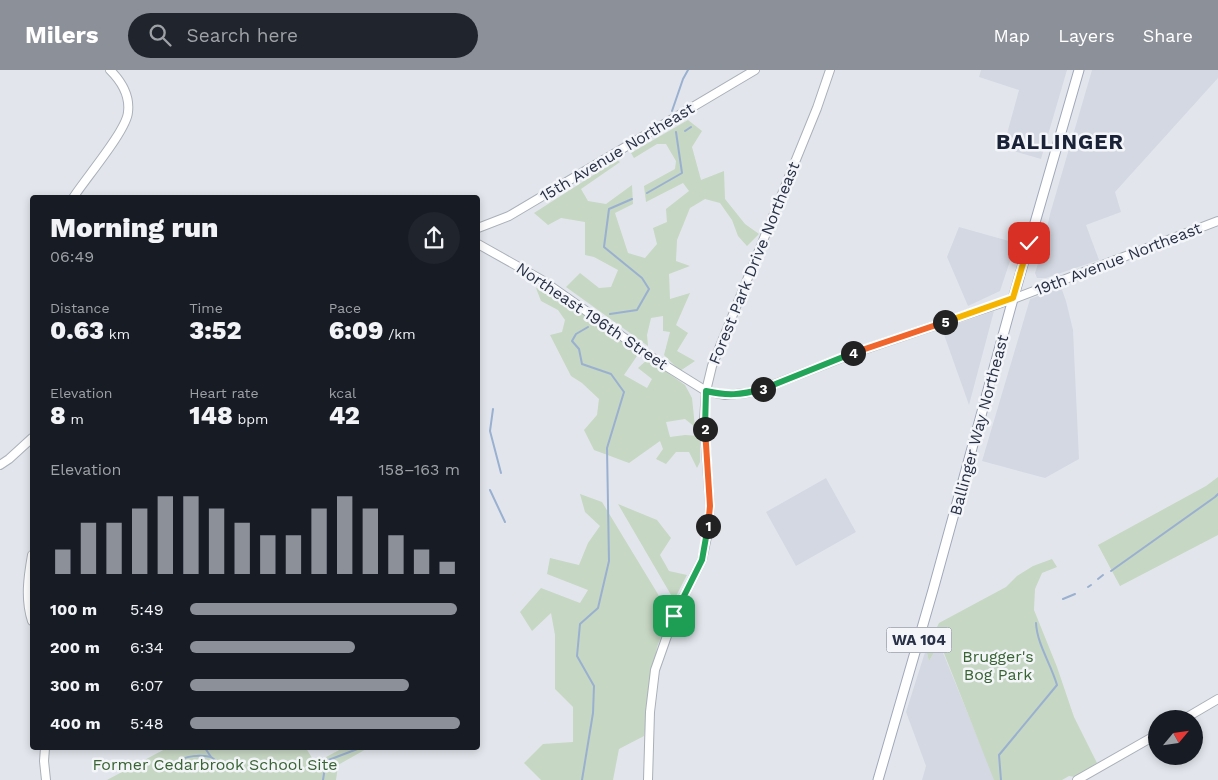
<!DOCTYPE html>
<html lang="en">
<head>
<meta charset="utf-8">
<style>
  :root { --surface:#171b24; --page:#20242c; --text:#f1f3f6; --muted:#9ea1a6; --accent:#8c9099 }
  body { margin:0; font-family:"Work Sans",sans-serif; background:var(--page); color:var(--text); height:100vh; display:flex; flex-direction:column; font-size:19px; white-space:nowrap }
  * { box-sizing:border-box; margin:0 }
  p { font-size:16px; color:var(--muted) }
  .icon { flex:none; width:28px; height:28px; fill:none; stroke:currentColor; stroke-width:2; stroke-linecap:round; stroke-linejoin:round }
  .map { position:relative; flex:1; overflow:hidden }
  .sheet { position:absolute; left:30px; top:125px; width:450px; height:555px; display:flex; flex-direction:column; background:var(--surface); border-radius:5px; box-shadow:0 2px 8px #0003 }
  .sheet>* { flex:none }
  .needle { width:32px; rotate:61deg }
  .buttons { position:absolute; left:1148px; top:640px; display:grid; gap:10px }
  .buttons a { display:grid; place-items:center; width:55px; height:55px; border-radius:50%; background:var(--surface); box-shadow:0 2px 8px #0003; font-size:25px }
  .pin { position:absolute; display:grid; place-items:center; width:42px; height:42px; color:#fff; margin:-21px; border-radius:10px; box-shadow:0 2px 8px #0006 }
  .km { position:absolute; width:25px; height:25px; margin:-12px; border-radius:50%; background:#222; color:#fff; font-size:14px; line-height:25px; text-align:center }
  .round { display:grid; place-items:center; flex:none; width:52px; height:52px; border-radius:26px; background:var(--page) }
  .summary { display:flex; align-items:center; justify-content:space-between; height:85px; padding:0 20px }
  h1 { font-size:28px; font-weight:800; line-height:38px }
  .figures { display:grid; grid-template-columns:repeat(3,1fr); gap:8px; height:85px; padding:5px 20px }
  .figures div { display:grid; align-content:center }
  .figures b { font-size:25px; font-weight:800 }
  .figures small { font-size:14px; font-weight:400 }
  .figures p { font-size:14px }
  .chart { height:140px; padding:10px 20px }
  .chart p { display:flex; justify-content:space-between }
  .chart svg { width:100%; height:90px; margin-top:5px; stroke:var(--accent); stroke-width:6 }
  ul { padding:0 20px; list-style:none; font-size:16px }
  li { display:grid; grid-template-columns:80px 60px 1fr; align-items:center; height:38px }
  li i { height:12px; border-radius:6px; background:var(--accent) }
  header { display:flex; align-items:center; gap:30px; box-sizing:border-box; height:70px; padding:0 25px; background:var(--accent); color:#fff }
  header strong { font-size:24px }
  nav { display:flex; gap:28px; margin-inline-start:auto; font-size:18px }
  .search { width:350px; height:45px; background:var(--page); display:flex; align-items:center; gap:12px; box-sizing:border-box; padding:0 18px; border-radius:28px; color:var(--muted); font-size:19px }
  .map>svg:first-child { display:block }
  .built { fill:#d4d8e2 }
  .green { fill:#c6d7c3 }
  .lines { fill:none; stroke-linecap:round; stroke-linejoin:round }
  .stream { stroke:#9ab0d0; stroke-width:2 }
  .secondary-casing { stroke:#aab0ba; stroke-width:10 }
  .primary-casing { stroke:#a0a8b9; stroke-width:11 }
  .secondary { stroke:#fff; stroke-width:8 }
  .primary { stroke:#fff; stroke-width:9 }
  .split-1-casing { stroke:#fff; stroke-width:10 }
  .split-2-casing { stroke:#fff; stroke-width:10 }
  .split-3-casing { stroke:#fff; stroke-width:10 }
  .split-4-casing { stroke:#fff; stroke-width:10 }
  .split-5-casing { stroke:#fff; stroke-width:10 }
  .split-6-casing { stroke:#fff; stroke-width:10 }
  .split-7-casing { stroke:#fff; stroke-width:10 }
  .split-1 { stroke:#22a559; stroke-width:6 }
  .split-2 { stroke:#f0652b; stroke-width:6 }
  .split-3 { stroke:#22a559; stroke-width:6 }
  .split-4 { stroke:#22a559; stroke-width:6 }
  .split-5 { stroke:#f0652b; stroke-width:6 }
  .split-6 { stroke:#f5b400; stroke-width:6 }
  .split-7 { stroke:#f5b400; stroke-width:6 }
  .labels { text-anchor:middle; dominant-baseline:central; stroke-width:5; stroke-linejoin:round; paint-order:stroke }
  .shield { fill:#f3f5f9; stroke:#656c7c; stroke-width:1 }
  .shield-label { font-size:15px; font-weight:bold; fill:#283147 }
  .street-label { font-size:16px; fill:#283147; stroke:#f3f5f9 }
  .park-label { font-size:16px; fill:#396433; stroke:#f3f5f9 }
  .district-label { font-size:21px; font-weight:bold; letter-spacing:1px; fill:#1a2238; stroke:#f3f5f9 }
</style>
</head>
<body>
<header>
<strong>Milers</strong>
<div class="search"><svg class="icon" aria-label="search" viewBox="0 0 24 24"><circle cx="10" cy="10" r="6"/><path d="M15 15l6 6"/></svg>Search here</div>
<nav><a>Map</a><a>Layers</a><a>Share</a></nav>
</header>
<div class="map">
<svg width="1218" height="710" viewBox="0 0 1218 710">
  <rect width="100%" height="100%" fill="#e2e6ec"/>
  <path class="built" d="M981,0H1067L1041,89L1003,78L1019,20L979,7Z
    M1092,0H1218V8L1115,122L1121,142L1086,155L1099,190L1046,208H1037L1035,203L1042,181L1050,144Z
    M959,157L1016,173L1000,221L968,236L947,187Z
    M1061,217L1066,231L1073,260L1079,389L1045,408L982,391L1030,229Z
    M994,241L969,335L942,259Z
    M826,408L856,462L796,496L766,442Z
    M941,578L995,710H922L926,696L906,642L926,579L929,591L936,579Z"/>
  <path class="green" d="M688,50L702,61L692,77L701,110L724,101L725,129L745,154L759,164L747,176L738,166L732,150L720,133L705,129L690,138L677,170L676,191L690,196L669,204L670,229L690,223L676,255L688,263L677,281L695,291L680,301L664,285L670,262L663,261V246L651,248L647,265L648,276L566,217L580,203L599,218L611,217L618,200L594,187L585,185V152L561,148L548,155L534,143L617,90L620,92L581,119L588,131L606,134L632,115L633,134L615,143L628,183L645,188L657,174L653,158L667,152L666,139L689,121L683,113L646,132L644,116L675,99L676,91L666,74H657L634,88L631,83Z
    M536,218L547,220L582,242L639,283L624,305L647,318L652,309L638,298L648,289L685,315L692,328L695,357L685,349L666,352L670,367L685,365L700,366V392L697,398L689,382H676L666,394L656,389L663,379L660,371L629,393L594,380L584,360L597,345L599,329L582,313L571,306L550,265L562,262L565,250L558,240L541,231Z
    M1218,407V465L1120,516L1098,475L1206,416Z
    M580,424L602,432L670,544L657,577L644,666L619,679L613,710H541L524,693L543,674L573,672V637L555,619V565L551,543L532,561L520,542L541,518L580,533L588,520L547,504L550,488L579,495L588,473L600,456L585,442Z
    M618,434L657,450L671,468L660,485L669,501L687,505L674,530Z
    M1052,489L1057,497L1042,503L1035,519L1034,540L1057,597L1074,647L1097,693L1075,707L1069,706L1062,710H994L942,578L936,579L929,591L926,579L939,553L1006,517L1017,506L1033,496Z
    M167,678H306L315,693L343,678H368L338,695L336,710H107Z"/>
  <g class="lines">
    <path class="stream" d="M672,41L683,9L688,0
      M685,61L691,57
      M647,123L682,103L676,62
      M610,244L637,240L649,219L642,208L604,177L609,139L632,129
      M493,339L490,361L501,403
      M490,420L505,452
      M1111,501L1215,427L1218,424
      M1098,509L1103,505
      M1088,517L1091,515
      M1063,529L1075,524
      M205,678L211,687L218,692
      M165,697C182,688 193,683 211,687
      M323,710L326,691L360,678
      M582,710L593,643L594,616L577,586L580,554L598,538L609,491L607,378L624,322L611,304L582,294L579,279L572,271L576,264L588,257
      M1001,710L999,685L1057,615C1051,594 1037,574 1036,553"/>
    <g class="secondary-casing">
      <path id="secondary" d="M73,128C85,109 127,60 128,42C130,26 121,11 110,0
        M478,158L509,146L755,0
        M478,174L542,210L653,288L706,321L725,325L747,323L765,318L854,283L1013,229L1218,151
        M0,395L9,389L32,368
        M32,485C28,508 25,529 32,551
        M1184,649L1218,629
        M45,678L44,691L46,710
        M648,710L650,642L655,600L674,546L702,490L707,467L710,436L704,350L706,321L712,296L817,38L830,0
        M1077,710L1156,665"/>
    </g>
    <g class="primary-casing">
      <path id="primary" d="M878,710L933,520L1013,229L1079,0"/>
    </g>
    <use href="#secondary" class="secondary"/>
    <use href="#primary" class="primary"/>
  </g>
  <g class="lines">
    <g class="split-1-casing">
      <path id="split-1" d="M674,546L702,490L708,456"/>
    </g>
    <g class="split-2-casing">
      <path id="split-2" d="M705,359L710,436L708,456"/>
    </g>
    <g class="split-3-casing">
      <path id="split-3" d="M705,359L706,321C728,326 740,325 763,319"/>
    </g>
    <g class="split-4-casing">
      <path id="split-4" d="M763,319L853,283"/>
    </g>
    <g class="split-5-casing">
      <path id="split-5" d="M853,283L945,252"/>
    </g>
    <g class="split-6-casing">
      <path id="split-6" d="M945,252L1013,228L1020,204"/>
    </g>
    <g class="split-7-casing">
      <path id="split-7" d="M1020,204L1029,173"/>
    </g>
    <use href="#split-1" class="split-1"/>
    <use href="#split-2" class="split-2"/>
    <use href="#split-3" class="split-3"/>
    <use href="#split-4" class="split-4"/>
    <use href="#split-5" class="split-5"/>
    <use href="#split-6" class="split-6"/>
    <use href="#split-7" class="split-7"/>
  </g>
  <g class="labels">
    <rect class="shield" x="886.5" y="557.5" width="65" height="25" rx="4"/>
    <g class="shield-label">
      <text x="919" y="570">WA 104</text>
    </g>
    <g class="street-label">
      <text transform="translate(617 82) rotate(-31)">15th Avenue Northeast</text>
      <text transform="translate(1118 189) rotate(-21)">19th Avenue Northeast</text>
      <text transform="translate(754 193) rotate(-68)">Forest Park Drive Northeast</text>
      <text transform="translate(592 246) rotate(34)">Northeast 196th Street</text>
      <text transform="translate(979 355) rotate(-75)">Ballinger Way Northeast</text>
    </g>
    <g class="park-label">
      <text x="998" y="586">Brugger's<tspan x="998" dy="18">Bog Park</tspan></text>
      <text x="215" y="694">Former Cedarbrook School Site</text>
    </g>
    <g class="district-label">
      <text x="1060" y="71">BALLINGER</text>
    </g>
  </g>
</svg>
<div class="buttons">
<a><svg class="needle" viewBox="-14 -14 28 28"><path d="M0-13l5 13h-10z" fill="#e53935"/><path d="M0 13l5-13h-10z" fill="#9ea1a6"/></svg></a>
</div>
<div class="pin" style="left:674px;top:546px;background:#1e9e55"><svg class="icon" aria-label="arrive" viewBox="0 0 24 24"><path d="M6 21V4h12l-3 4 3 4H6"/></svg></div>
<div class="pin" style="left:1029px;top:173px;background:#d93025"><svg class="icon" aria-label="check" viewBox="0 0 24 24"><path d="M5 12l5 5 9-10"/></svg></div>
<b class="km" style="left:708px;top:456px">1</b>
<b class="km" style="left:705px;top:359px">2</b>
<b class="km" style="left:763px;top:319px">3</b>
<b class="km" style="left:853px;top:283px">4</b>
<b class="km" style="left:945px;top:252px">5</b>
<section class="sheet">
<div class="summary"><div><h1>Morning run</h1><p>06:49</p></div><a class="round"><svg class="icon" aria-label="share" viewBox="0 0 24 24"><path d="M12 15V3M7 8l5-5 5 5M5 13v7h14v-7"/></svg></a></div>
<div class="figures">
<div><p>Distance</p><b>0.63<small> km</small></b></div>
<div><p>Time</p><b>3:52</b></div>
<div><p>Pace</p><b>6:09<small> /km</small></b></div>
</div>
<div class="figures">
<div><p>Elevation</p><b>8<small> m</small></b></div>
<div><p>Heart rate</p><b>148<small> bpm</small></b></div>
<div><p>kcal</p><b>42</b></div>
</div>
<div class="chart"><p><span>Elevation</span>158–163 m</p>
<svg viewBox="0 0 160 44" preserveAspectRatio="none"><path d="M5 44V32M15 44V19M25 44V19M35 44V12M45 44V6M55 44V6M65 44V12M75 44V19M85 44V25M95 44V25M105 44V12M115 44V6M125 44V12M135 44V25M145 44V32M155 44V38"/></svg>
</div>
<ul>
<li><b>100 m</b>5:49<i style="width:99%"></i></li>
<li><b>200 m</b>6:34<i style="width:61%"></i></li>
<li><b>300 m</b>6:07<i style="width:81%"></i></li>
<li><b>400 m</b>5:48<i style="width:100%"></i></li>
</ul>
</section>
</div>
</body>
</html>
